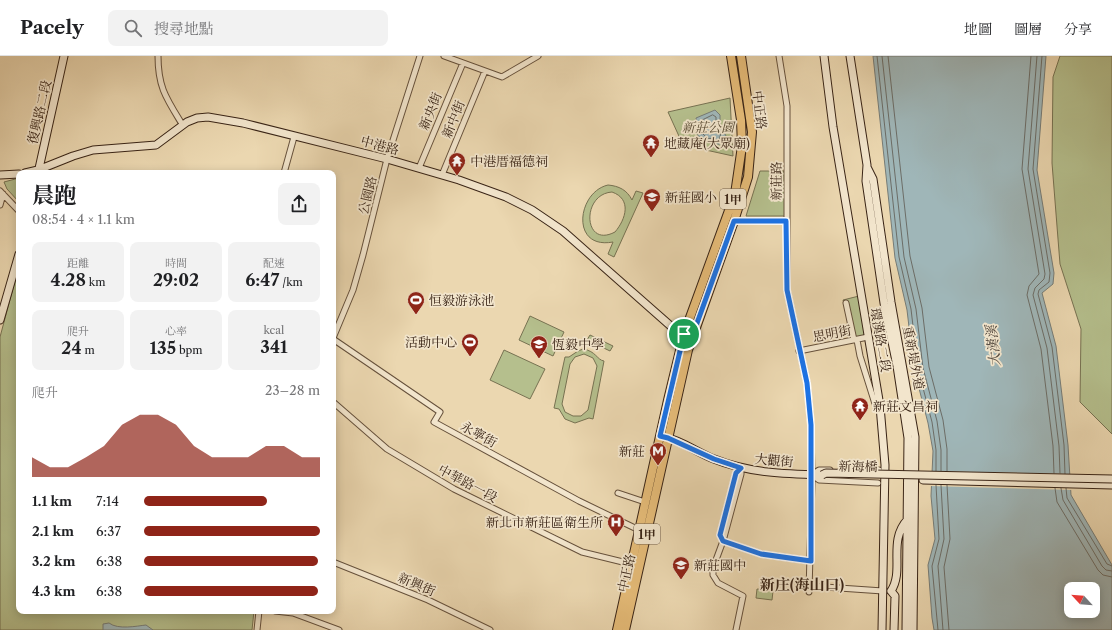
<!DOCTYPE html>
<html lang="zh-TW">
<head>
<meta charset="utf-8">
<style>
  :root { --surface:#fff; --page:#f2f2f2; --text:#202124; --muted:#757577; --line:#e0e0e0; --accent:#8f2418 }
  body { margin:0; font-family:"Libre Caslon Text","Noto Serif TC",serif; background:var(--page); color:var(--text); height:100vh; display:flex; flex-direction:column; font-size:15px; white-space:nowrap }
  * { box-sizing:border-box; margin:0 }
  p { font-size:13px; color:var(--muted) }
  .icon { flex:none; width:22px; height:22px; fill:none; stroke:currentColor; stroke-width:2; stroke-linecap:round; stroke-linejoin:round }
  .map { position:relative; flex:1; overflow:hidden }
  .drawer { position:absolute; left:16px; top:114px; width:320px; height:444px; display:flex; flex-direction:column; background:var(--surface); border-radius:8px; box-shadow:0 2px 10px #0003 }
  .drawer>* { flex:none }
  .needle { width:26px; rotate:296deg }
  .controls { position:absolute; left:1064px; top:526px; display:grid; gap:8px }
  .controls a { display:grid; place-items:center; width:36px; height:36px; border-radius:8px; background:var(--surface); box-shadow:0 2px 10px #0003; font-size:20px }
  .pin { position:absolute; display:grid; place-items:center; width:34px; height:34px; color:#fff; margin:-17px; border:2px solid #fff; border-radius:50%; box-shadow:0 1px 4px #0007 }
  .round { display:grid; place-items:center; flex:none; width:42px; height:42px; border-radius:8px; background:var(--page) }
  .overview { display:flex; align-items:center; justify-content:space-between; height:68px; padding:0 16px }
  h1 { font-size:22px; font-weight:700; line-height:30px }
  .metrics { display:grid; grid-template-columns:repeat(3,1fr); gap:6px; height:68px; padding:4px 16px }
  .metrics div { display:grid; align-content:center; border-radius:8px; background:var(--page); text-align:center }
  .metrics b { font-size:17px; font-weight:700 }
  .metrics small { font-size:11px; font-weight:400 }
  .metrics p { font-size:11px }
  .chart { height:112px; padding:8px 16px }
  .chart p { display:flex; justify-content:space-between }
  .chart svg { width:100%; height:72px; margin-top:4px; fill:var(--accent); opacity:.7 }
  ul { padding:0 16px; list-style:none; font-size:13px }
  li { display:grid; grid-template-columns:64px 48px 1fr; align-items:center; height:30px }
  li i { height:10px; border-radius:5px; background:var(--accent) }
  header { display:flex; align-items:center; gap:24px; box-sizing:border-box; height:56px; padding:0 20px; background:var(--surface); border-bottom:1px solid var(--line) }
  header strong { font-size:19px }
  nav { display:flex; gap:22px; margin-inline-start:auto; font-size:14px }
  .search { width:280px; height:36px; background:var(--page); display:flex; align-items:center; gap:10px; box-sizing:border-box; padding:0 14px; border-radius:8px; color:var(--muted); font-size:15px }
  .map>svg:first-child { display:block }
  .green { fill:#b5bf8d; stroke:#777252; fill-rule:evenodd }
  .water { fill:#9fb6b8; stroke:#767c77; fill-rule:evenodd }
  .pier { fill:#ebd7b0 }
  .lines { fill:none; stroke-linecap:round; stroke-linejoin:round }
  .shore { stroke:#6c6d67; stroke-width:1 }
  .street-casing { stroke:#66513c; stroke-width:7 }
  .secondary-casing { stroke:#392416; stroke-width:9 }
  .primary-casing { stroke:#392416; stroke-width:10 }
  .street { stroke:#f2e5cc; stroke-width:5 }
  .secondary { stroke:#f2e5cc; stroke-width:7 }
  .primary { stroke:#e6bc78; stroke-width:8 }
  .secondary-bridge-casing { stroke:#392416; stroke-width:9; stroke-linecap:butt }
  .secondary-bridge { stroke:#f2e5cc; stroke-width:7 }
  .route-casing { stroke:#fff; stroke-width:8 }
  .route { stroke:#1a73e8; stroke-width:5 }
  .labels { text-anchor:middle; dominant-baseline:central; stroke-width:3.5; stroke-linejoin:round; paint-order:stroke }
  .shield { fill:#f2e5cc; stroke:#705e4d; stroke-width:1 }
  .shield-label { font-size:12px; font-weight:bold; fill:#392416 }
  .street-label { font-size:13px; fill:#392416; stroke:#f2e5cc }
  .park-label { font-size:13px; font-style:italic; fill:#584b34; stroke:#f2e5cc }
  .poi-label { font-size:13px; fill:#392416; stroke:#f2e5cc; text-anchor:start }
  .water-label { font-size:14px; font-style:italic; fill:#52483e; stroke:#f2e5cc }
  .quarter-label { font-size:15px; font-weight:bold; fill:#392416; stroke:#f2e5cc }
</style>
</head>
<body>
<header>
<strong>Pacely</strong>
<div class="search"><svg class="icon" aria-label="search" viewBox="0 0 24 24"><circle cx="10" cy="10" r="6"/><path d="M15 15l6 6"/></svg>搜尋地點</div>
<nav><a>地圖</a><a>圖層</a><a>分享</a></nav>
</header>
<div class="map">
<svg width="1112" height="574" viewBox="0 0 1112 574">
  <rect width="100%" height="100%" fill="#ebd7b0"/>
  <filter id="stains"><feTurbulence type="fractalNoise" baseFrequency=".005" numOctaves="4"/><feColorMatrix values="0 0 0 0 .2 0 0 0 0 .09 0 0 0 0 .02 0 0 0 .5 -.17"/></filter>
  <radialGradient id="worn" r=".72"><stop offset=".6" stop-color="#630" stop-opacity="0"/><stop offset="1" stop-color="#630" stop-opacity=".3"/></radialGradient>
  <path class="green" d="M1060,0H1112V378L1080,346L1081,273L1060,208L1052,107L1053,21Z
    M730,42L733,100L683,89L668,56Z
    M760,115H784L785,160H746Z
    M19,122V146L7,133L4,126Z
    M608,129C619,130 627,134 632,144L636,135L643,137L614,201L608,198L613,186C570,194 577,136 608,129ZM612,136C632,143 626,163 615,176C583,193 581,138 612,136Z
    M19,210V555H254L252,574H0V281Z
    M859,240L866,280L854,282L843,244Z
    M530,260L564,276L553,300L519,284Z
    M590,279L613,290L610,295L587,284Z
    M583,293C596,295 597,304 604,305L593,363L589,362L575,367L565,363L559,353L554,352L565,301H569L578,295ZM584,298L593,302L597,310L588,354L581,360H573L565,356L562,348L570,308L575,301Z
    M504,294L545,313L530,343L490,324Z
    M757,533L773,535L772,544L756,542Z"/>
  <path class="water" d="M873,0H1046L1037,114L1054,217L1053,228L1042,237L1056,290L1068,389L1071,439L1112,509V574H934L932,562L928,509L935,483L931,440L933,395L928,367L914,313L907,254L895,202ZM1071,533H1093V555H1071Z
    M715,54L720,59V68L726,80L723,88C713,89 706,86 698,80L696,62Z
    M109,567C118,574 137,570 146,569L153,574H103V568Z"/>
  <path class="pier" d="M930,415L1071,418L1072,434L930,430Z"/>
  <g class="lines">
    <path class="shore" d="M877,0L899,201L911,253L918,313L932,366L936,394V415
      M882,0L904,201L916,253L923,312L937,365L941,394V415
      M888,0L910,200L922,252L929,311L943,364L947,393V415
      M1031,0L1022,113L1039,218L1029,230L1027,239L1041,293L1053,390L1054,417
      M1037,0L1028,113L1045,218L1044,223L1035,232L1033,239L1047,292L1059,390L1060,417
      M1042,0L1033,113L1050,217L1049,226L1039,234L1038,238L1052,291L1064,389L1065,418
      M713,59L716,61V69L721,77L719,84L707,82L702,77L701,65Z
      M936,429L939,483L932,510L938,574
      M941,429L944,483L938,510L943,574
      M947,429L950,483L944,511L949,574
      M1055,432L1057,446L1098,514L1103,519L1112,521
      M1061,432L1063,444L1102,510L1106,514L1112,515
      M1066,432L1067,442L1107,508L1112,510"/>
    <g class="street-casing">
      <path id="street" d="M158,0C158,31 166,42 182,68
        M444,0L502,21L538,0
        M779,0L787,50V234L807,327L811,369L812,424L809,536
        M419,112L463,7
        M284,117L294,81
        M442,119L485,15
        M0,135L19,155
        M0,149L3,138
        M734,165H786
        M846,247L854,284
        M333,282L353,234L363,199L387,103L420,0
        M333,283L440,356L434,366L579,445L639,474
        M857,284L860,300L876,351L880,350
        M799,295L868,281
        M333,346L387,393L454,433L582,496L631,508
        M858,414H879
        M813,418L819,414H830
        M812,419L819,424L878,427
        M618,437L645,446
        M723,485L761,498L811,505
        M723,485L720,479L736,417L741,412
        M333,506L428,544L490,574
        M810,530L883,535
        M275,555L293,557L339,574
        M257,574L259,555
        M736,574L743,540L718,527L713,519V512L723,485L741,418V412"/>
    </g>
    <g class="secondary-casing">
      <path id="secondary" d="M824,0L833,71L880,350L885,409L882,574
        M850,0L867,109L866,125L884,247L897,310L908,382L906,574
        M867,111L873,123L891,246L915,381L913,574
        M25,117L38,114L73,100L93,94L156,89L187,66L197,62L208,61L243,67L387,103L459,124L506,141L532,154L563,175L673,272L692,281
        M38,117L64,0
        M0,119L19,118
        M0,264L19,198
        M664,381C681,384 698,397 714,403C749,417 785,418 822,419
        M923,424L1112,429
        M891,535C905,514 887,485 908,463
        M891,535L895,540L894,574"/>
    </g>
    <g class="primary-casing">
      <path id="primary" d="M617,574L668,344L684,278L735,138L742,90L741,64L731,0
        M625,574L688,294L734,165L748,121L752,76L741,0"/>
    </g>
    <use href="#street" class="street"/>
    <use href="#secondary" class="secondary"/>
    <use href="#primary" class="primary"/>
    <g class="secondary-bridge-casing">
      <path id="secondary-bridge" d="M822,419L826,417L1112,423"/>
    </g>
    <use href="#secondary-bridge" class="secondary-bridge"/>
  </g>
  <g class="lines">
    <g class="route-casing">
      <path id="route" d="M734,165H786L787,234L807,327L811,369V505L761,498L723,485L720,479L736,417L741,412L714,403L668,382L660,380L684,278L692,281Z"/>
    </g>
    <use href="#route" class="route"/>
  </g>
  <defs>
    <g id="temple-pin" transform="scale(0.9)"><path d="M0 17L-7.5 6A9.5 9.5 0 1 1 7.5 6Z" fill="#8f2418" stroke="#f2e5cc"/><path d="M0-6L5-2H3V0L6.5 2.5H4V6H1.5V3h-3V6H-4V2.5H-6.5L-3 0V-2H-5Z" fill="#fff"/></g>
    <g id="school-pin" transform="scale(0.9)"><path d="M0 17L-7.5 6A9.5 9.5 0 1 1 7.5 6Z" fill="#8f2418" stroke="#f2e5cc"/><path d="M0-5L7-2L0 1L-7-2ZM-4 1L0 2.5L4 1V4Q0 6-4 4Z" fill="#fff"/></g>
    <g id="stadium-pin" transform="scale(0.9)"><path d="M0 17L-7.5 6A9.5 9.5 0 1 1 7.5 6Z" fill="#8f2418" stroke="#f2e5cc"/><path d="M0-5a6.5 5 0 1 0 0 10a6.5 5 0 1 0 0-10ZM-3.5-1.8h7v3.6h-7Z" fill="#fff"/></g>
    <g id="metro-pin" transform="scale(0.9)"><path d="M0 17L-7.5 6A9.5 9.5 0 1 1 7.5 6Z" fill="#8f2418" stroke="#f2e5cc"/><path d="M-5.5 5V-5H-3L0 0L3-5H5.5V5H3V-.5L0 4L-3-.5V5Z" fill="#fff"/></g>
    <g id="hospital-pin" transform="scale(0.9)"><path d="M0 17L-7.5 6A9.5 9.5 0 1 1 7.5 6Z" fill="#8f2418" stroke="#f2e5cc"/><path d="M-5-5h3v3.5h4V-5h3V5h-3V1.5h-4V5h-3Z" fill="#fff"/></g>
  </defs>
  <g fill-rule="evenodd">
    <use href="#temple-pin" x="651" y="87"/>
    <use href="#temple-pin" x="457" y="105"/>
    <use href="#school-pin" x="652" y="141"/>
    <use href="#stadium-pin" x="416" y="244"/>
    <use href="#stadium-pin" x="470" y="286"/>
    <use href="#school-pin" x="539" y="288"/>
    <use href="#temple-pin" x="860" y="350"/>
    <use href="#metro-pin" x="658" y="395"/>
    <use href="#hospital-pin" x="616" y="466"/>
    <use href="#school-pin" x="681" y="509"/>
  </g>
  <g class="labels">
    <g class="shield">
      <rect x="720" y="133" width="26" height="20" rx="3"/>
      <rect x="634" y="468" width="26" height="20" rx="3"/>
    </g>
    <g class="shield-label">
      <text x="733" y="143">1甲</text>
      <text x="647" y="478">1甲</text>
    </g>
    <g class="street-label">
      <text transform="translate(760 54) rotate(83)">中正路</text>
      <text transform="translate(430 55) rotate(-68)">新央街</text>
      <text transform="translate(39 56) rotate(-77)">復興路二段</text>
      <text transform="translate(453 63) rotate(-68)">新中街</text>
      <text transform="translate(380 89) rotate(15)">中港路</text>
      <text transform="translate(776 125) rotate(-90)">新莊路</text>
      <text transform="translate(367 139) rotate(-76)">公園路</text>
      <text transform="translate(832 277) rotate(-11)">思明街</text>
      <text transform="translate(881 284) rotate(80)">環漢路二段</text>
      <text transform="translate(914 302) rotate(79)">重新堤外道</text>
      <text transform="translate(479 378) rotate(29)">永寧街</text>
      <text transform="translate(774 404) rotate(5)">大觀街</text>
      <text transform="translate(858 410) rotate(1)">新海橋</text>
      <text transform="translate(468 427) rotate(28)">中華路一段</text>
      <text transform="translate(626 517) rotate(-78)">中正路</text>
      <text transform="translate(417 528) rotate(23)">新興街</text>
    </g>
    <g class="park-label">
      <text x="708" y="71">新莊公園</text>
    </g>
    <g class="poi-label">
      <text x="664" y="87">地藏庵(大眾廟)</text>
      <text x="470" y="105">中港厝福德祠</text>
      <text x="665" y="141">新莊國小</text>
      <text x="429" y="244">恒毅游泳池</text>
      <text x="457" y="286" text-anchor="end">活動中心</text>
      <text x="552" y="288">恆毅中學</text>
      <text x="873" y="350">新莊文昌祠</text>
      <text x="645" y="395" text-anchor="end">新莊</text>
      <text x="603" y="466" text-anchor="end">新北市新莊區衛生所</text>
      <text x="694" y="509">新莊國中</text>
    </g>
    <g class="water-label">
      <text transform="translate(993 290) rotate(-96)">大漢溪</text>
    </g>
    <g class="quarter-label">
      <text x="802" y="528">新庄(海山口)</text>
    </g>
  </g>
  <rect width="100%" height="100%" filter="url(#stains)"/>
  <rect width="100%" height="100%" fill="url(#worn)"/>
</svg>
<div class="controls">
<a><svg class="needle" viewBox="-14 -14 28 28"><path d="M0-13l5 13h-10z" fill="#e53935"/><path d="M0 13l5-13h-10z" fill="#757577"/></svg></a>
</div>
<div class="pin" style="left:684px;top:278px;background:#1e9e55"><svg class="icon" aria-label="arrive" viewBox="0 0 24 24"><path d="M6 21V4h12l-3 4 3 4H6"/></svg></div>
<section class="drawer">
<div class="overview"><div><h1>晨跑</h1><p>08:54 · 4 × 1.1 km</p></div><a class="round"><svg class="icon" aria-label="share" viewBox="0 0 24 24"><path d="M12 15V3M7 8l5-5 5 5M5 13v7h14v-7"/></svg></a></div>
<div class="metrics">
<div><p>距離</p><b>4.28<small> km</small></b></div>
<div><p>時間</p><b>29:02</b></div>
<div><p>配速</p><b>6:47<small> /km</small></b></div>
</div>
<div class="metrics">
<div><p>爬升</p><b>24<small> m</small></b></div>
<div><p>心率</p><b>135<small> bpm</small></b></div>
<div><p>kcal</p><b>341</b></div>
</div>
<div class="chart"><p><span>爬升</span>23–28 m</p>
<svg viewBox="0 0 160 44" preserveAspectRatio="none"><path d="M0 44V32L10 38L20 38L30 32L40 25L50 12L60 6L70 6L80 12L90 25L100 32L110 32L120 32L130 25L140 25L150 32L160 32V44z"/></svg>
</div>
<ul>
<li><b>1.1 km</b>7:14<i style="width:70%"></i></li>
<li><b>2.1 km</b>6:37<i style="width:100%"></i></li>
<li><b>3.2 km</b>6:38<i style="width:99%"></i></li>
<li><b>4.3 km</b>6:38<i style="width:99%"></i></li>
</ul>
</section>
</div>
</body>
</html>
